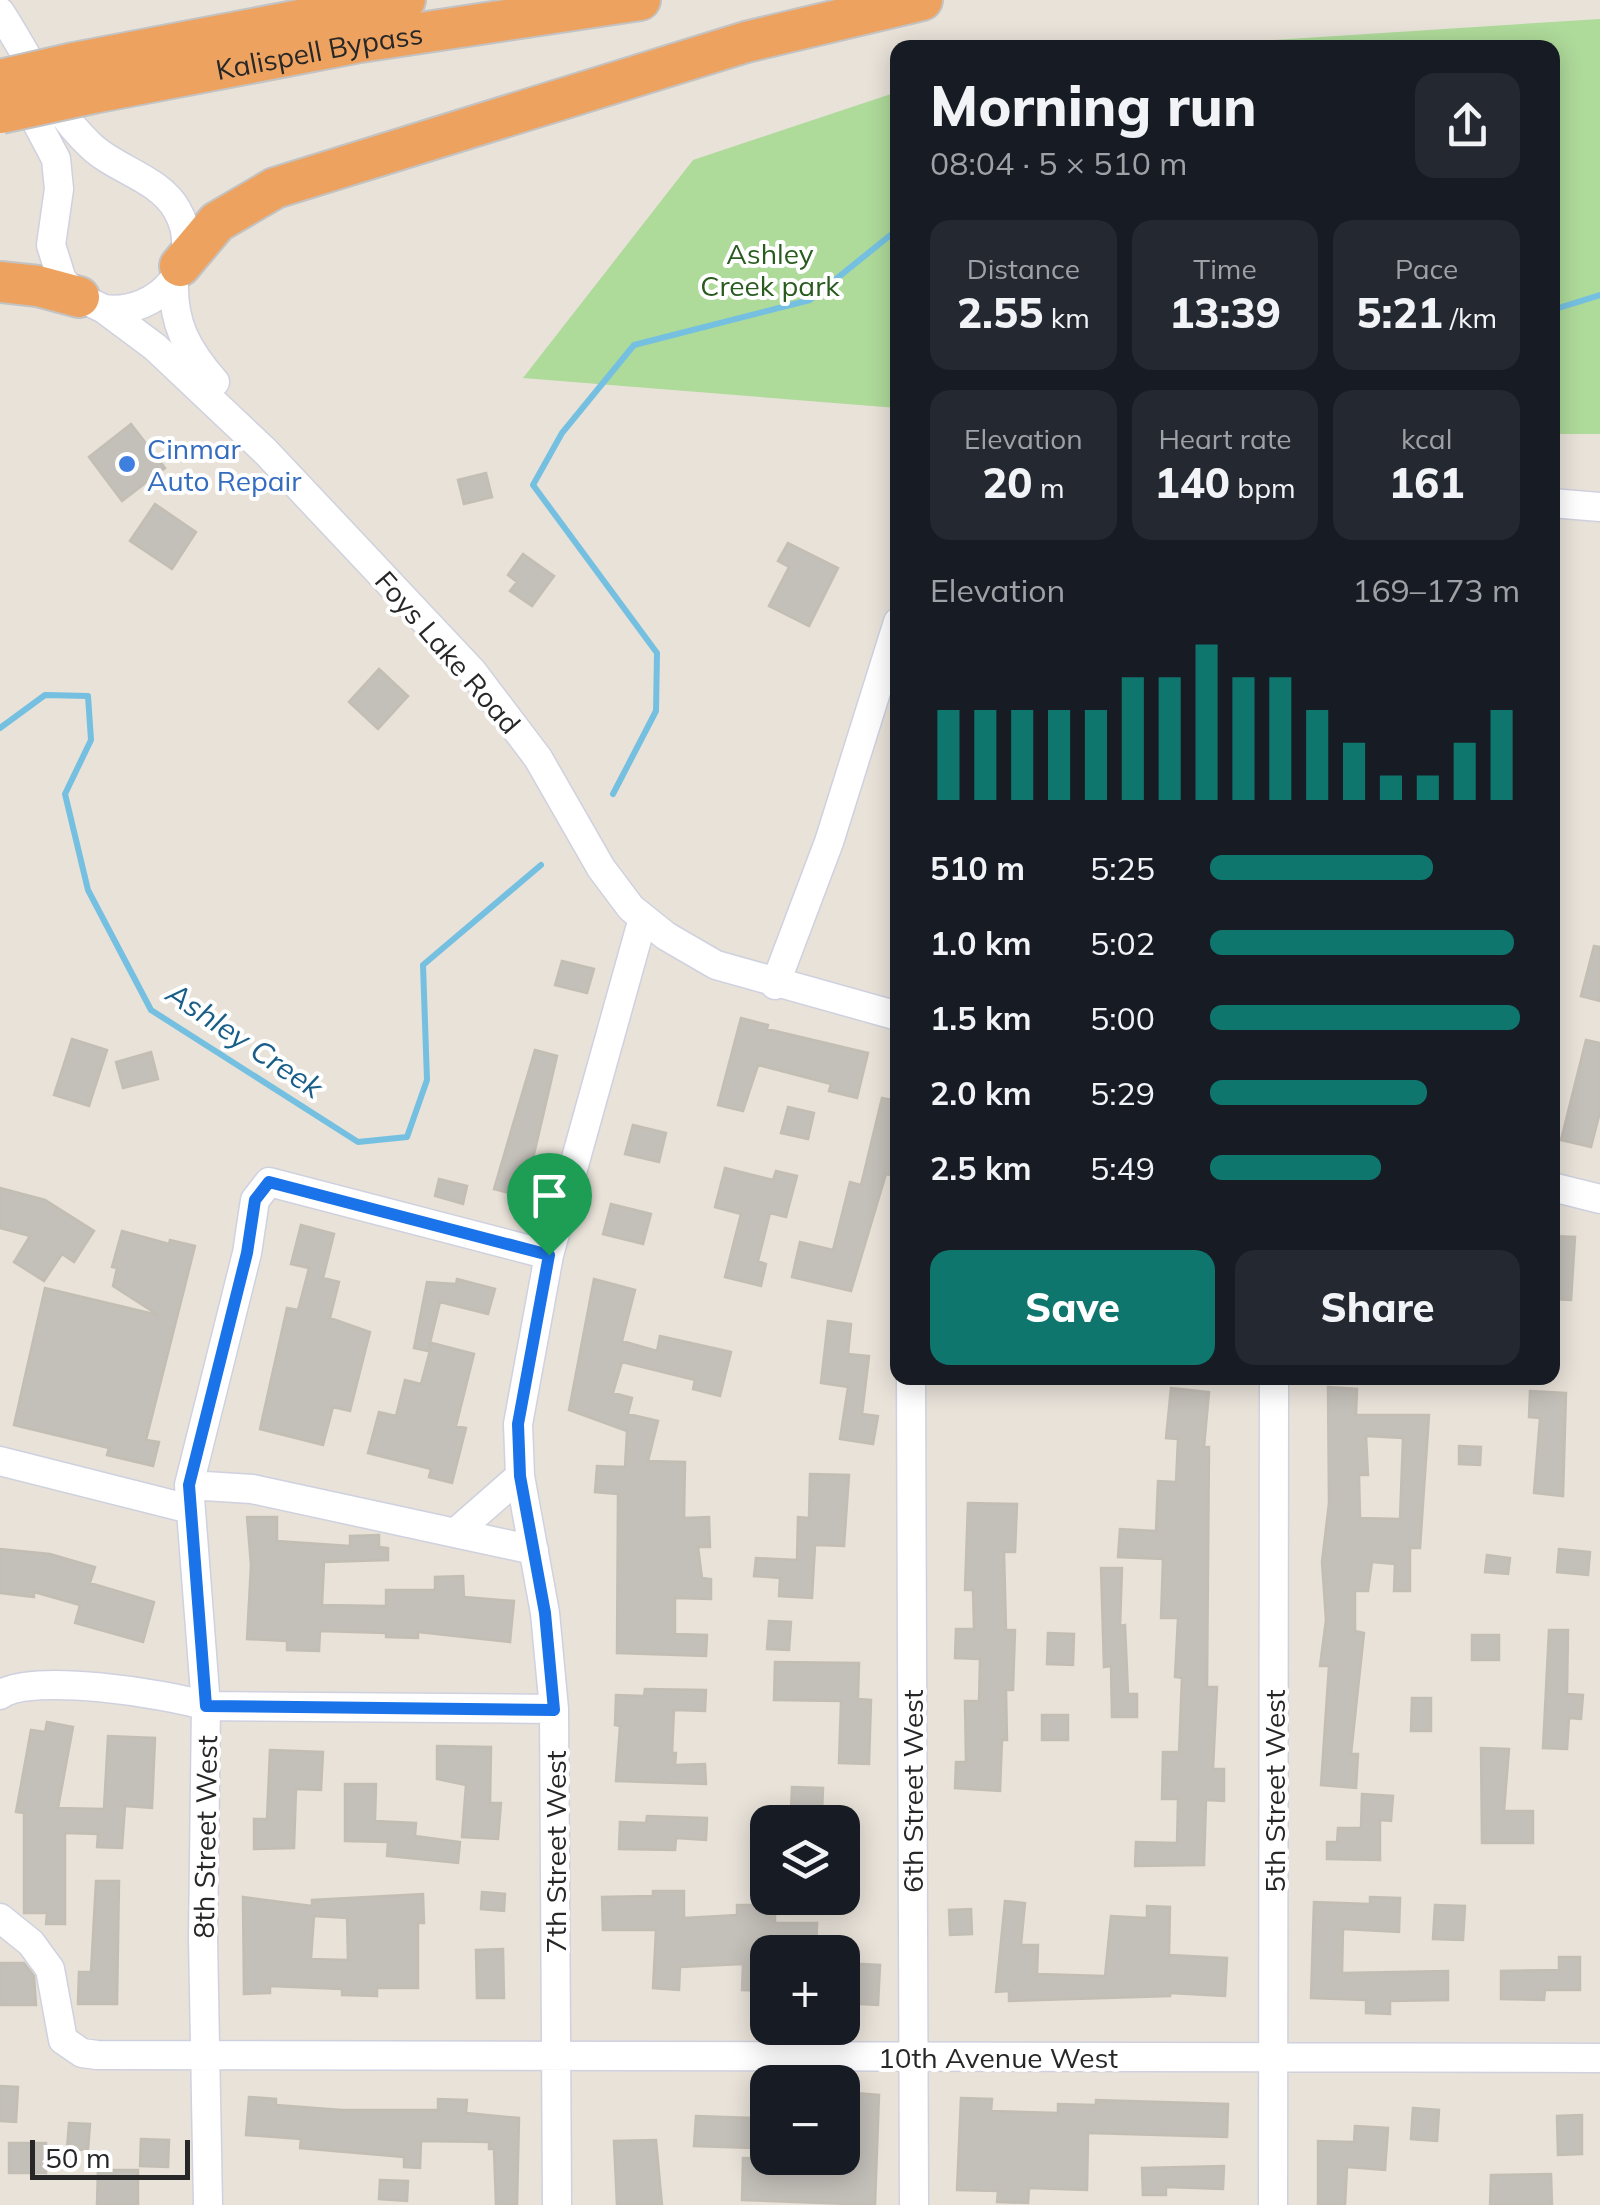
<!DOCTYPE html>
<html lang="en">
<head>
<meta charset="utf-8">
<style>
  :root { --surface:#171b24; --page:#242831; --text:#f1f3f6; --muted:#9ea1a6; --accent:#0f766e }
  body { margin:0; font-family:Mulish,sans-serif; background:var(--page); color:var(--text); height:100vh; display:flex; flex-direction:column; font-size:38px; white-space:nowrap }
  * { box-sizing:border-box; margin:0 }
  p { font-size:32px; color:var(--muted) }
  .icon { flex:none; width:55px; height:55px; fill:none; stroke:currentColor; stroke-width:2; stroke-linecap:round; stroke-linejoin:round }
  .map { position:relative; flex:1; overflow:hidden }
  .side { position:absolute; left:890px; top:40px; width:670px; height:1345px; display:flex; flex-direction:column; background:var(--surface); border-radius:20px; box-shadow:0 5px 25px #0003 }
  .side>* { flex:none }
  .fabs { position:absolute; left:750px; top:1805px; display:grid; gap:20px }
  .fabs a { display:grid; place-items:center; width:110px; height:110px; border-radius:20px; background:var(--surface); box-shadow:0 5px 25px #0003; font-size:50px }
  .scale { position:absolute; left:30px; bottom:25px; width:160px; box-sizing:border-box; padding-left:10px; border:5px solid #272727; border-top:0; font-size:28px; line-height:35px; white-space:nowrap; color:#272727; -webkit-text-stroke:8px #fff; paint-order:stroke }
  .pin { position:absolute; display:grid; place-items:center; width:85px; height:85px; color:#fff; margin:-102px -42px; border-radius:50% 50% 50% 0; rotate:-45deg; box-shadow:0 0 10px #0007 }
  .pin .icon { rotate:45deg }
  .round { display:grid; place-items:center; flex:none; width:105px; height:105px; border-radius:20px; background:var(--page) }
  .head { display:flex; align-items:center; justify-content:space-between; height:170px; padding:0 40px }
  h1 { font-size:55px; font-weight:800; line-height:75px }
  .stats { display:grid; grid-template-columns:repeat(3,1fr); gap:15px; height:170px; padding:10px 40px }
  .stats div { display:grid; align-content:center; border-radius:20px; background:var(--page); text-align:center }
  .stats b { font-size:42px; font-weight:800 }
  .stats small { font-size:28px; font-weight:400 }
  .stats p { font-size:28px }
  .chart { height:280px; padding:20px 40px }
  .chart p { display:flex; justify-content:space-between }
  .chart svg { width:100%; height:180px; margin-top:10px; stroke:var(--accent); stroke-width:6 }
  .action { display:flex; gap:20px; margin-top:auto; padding:20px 40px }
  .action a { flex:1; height:115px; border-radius:20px; background:var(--accent); color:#fff; font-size:40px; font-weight:800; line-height:115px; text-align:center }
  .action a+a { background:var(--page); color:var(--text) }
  ul { padding:0 40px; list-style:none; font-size:32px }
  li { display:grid; grid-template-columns:160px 120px 1fr; align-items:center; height:75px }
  li i { height:25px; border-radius:12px; background:var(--accent) }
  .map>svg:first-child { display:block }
  .green { fill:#aeda9a }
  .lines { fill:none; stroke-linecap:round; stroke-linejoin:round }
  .stream { stroke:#75c0e1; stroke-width:6 }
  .building { fill:#c3bfb9; stroke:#c3beb4; stroke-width:2.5; fill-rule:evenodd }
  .minor-casing { stroke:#cfd1df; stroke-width:31 }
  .highway-casing { stroke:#c3c3c3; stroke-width:44 }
  .minor { stroke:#fff; stroke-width:28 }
  .highway { stroke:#eea25f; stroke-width:40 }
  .highway-bridge-casing { stroke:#c3c3c3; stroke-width:44; stroke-linecap:butt }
  .highway-bridge { stroke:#eea25f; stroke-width:40 }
  .route-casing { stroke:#fff; stroke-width:20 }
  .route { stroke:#1a73e8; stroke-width:12 }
  .shop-dot { fill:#3f7fe0; stroke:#fff; stroke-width:4 }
  .labels { text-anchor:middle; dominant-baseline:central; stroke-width:8; stroke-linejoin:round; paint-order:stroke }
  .street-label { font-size:28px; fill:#272727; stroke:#fff }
  .park-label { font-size:28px; fill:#295b1f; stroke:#fff }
  .shop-label { font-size:28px; fill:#366cbe; stroke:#fff; text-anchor:start }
  .water-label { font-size:30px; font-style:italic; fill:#195e88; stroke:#fff }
</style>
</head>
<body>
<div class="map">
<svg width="1600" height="2205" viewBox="0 0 1600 2205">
  <rect width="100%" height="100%" fill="#e8e2d9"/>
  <path class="green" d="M1600,19V434H1553L1552,48L1163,47Z
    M897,92V408L523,378L693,160Z"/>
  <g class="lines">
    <path class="stream" d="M1552,310L1600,295
      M0,728L45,695L88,696L91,740L65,794L88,890L151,1010L358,1142L407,1137L427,1080L423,965L541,865
      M613,794L656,711L657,653L533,485L562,433L634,345L810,300L898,229"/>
  </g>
  <path class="building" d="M131,424L165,468L122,501L89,457Z
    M486,473L492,497L464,504L458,480Z
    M155,504L196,532L172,569L130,541Z
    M788,543L838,568L809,626L769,606L789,567L778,561Z
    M523,554L554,576L532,606L510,591L517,582L508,575Z
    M379,669L408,696L378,729L349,702Z
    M1594,946L1600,947V1001L1581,996Z
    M562,961L594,969L587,993L555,985Z
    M741,1018L768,1025L767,1029L868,1053L857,1098L829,1091L831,1084L758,1065L743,1111L718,1105Z
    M72,1039L107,1050L89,1106L54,1095Z
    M1586,1040L1600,1043V1112L1591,1147L1561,1140Z
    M535,1050L557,1056L524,1197L494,1189Z
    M151,1052L158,1079L123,1088L116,1062Z
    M882,1098L898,1101V1160L894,1176L886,1174L851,1291L792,1277L800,1242L833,1250L850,1182L861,1185Z
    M788,1107L814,1113L808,1139L781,1133Z
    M633,1125L666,1133L659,1162L625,1154Z
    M725,1168L773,1180L776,1171L797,1176L786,1217L770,1213L758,1261L766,1264L761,1286L725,1277L741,1214L715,1207Z
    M439,1179L467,1186L463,1204L435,1196Z
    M0,1188L45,1200L94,1231L74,1262L62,1254L44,1281L14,1262L30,1236L0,1228Z
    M611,1204L651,1214L643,1244L603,1234Z
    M301,1225L334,1234L323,1278L339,1282L330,1318L370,1332L350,1411L333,1407L323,1445L260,1429L287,1308L298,1310L309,1268L291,1264Z
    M122,1231L169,1244L170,1240L195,1246L146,1440L159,1442L153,1466L107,1455L109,1448L14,1425L45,1288L158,1315L113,1286L117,1268L112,1267Z
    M1552,1236L1575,1237L1571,1300L1552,1299Z
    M457,1279L495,1289L488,1314L440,1302L428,1351L414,1348L427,1282L456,1284Z
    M594,1279L635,1290L622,1341L657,1351L660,1336L731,1352L720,1396L693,1389L695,1380L622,1362L613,1393L632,1398L628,1414L658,1421L648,1461L685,1462L684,1518L709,1517L710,1547H698L702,1578L711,1579V1599L675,1598V1634L707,1635L706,1656L617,1653L618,1494L595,1492L597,1466L625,1467L627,1431L569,1410Z
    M828,1321L851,1324L848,1354L869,1356L862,1414L878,1416L873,1444L840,1439L848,1387L821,1383Z
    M432,1343L474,1354L456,1426L466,1428L452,1483L429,1477L431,1469L368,1453L379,1412L396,1416L405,1380L421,1384Z
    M1328,1387L1357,1389L1356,1415H1429L1420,1548H1410V1591H1394L1395,1564L1372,1562L1368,1591H1355V1631L1364,1633L1351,1754H1358L1356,1788L1321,1785L1329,1666H1320L1326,1620L1322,1562L1329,1503ZM1366,1436L1403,1438L1400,1519L1360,1518L1359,1475H1368Z
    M1171,1388L1209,1392L1204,1447H1209L1207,1687H1217L1213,1769H1224V1801L1206,1800L1204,1865L1135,1866L1136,1842L1177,1843L1178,1799H1162L1163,1752H1179L1182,1678L1175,1677L1178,1618H1161L1163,1559L1118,1557L1120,1529L1156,1531L1158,1481L1176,1482L1178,1439L1166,1438Z
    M1530,1391L1566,1393L1563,1496L1534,1493L1540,1418L1529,1417Z
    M1459,1446L1481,1447L1480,1465L1459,1464Z
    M810,1474L849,1475L844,1546L815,1545L812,1598L779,1596L780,1578L754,1576L756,1558L797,1560L798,1517L809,1518Z
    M968,1503L1017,1504L1015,1552H1004L1006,1630H1015L1013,1690H1006L1007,1740H1002L1000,1791L955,1788L956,1762H966L965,1701H979L980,1659L955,1658L956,1629H974L973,1590H965Z
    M247,1517H277V1541L350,1546V1536L379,1535V1547L388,1548V1560L324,1562L322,1605L386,1606V1590H435V1577L463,1576L464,1597L514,1601L510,1642L418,1632V1638L386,1637V1633L320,1631L319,1651L287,1650V1641L247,1639L251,1565Z
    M0,1549L50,1554L95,1567L90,1583L154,1602L143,1642L75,1623L80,1605L34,1592V1597L0,1593Z
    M1559,1549L1590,1552L1588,1575L1557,1572Z
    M1487,1555L1510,1558L1508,1574L1485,1572Z
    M1101,1568H1122L1120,1626L1125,1625L1128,1694H1137V1717H1112L1111,1666L1104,1667Z
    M769,1621L791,1622L789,1650L767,1649Z
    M1549,1630H1568L1567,1694L1583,1695L1581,1719L1569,1718L1567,1749L1543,1748Z
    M1048,1633L1074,1634L1073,1665L1047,1664Z
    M1472,1635H1499V1660H1472Z
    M775,1662L859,1663L858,1699L871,1700L869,1764L839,1763L841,1701L774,1700Z
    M645,1689L706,1690L705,1711L674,1710L672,1753H676L675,1765L705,1764L706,1784L616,1781L620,1726L615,1725L616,1695L644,1696Z
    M1412,1698H1431V1731H1411Z
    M1042,1715H1068V1740H1042Z
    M47,1722L73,1727L58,1808L104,1809L108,1736L155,1738L152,1808L125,1806L122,1848L97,1847L98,1834L65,1833V1924H46L47,1913H24V1813L16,1812L31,1730L45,1732Z
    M437,1746L491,1747L490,1803H501L498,1839L462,1837L466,1785L437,1779Z
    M1481,1748L1509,1749L1504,1811H1533V1843H1482Z
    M270,1750L323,1752L321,1790L296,1789L294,1848L254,1849V1819H267Z
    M345,1784H376L375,1821L416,1823L415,1836L460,1842L458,1863L387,1856L388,1842L345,1841Z
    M792,1787L823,1788L822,1814L791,1813Z
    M1362,1794L1393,1796L1391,1821L1380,1820V1860L1327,1859V1842H1337L1338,1828H1361Z
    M647,1816L707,1818L706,1840L676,1838L675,1850L619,1849L620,1822L646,1823Z
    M96,1881H119L117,2004H78L79,1972H91Z
    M653,1891H684V1918L737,1915V1905H775V1923H817L816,1952H768V1991L742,1990L743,1964L680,1967L679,1990L653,1988L656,1930H603L602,1897L653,1896Z
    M482,1892L505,1894L504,1911L481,1909Z
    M423,1894L424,1923H418V1988H377V1996L342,1995V1989L270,1986V1993L244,1994L243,1897L312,1906V1900ZM314,1916L347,1918L348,1960L311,1959Z
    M1370,1897L1400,1898L1399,1932L1343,1929L1342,1973L1448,1971V2000L1390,2001V2014L1366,2013V2000L1311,1998L1314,1902L1370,1904Z
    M1005,1901L1025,1903L1021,1945H1038L1037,1974L1105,1976L1111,1916L1147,1918V1906L1170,1907L1169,1955L1227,1958L1225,1996L1170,1993V1996L1009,2001V1991L996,1992Z
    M1435,1905L1465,1906L1463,1940L1433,1939Z
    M971,1909L972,1934L950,1935L949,1910Z
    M503,1949L504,1998H477L476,1950Z
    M1559,1957H1580V1990H1545L1544,2000L1501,1999V1971L1559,1970Z
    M0,1963H24L34,1976L36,2005H0Z
    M842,1963L880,1965L878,2005L842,2003Z
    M0,2086L18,2087L16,2122L0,2121Z
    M842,2092L879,2095L875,2205L742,2200L743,2158L842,2160Z
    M249,2097L276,2099V2105L342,2110H438V2099L467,2100L466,2113L519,2118L517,2205H496L494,2149H489V2142L421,2141L420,2168L404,2167V2157L300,2148L301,2139L246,2135Z
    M961,2098L992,2099L991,2111L1058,2113V2104L1096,2105V2100L1228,2104L1227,2137L1088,2133L1087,2190L1029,2188L1028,2203L997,2202L998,2191L957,2190Z
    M1413,2108L1439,2110L1437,2141L1411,2139Z
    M1582,2115V2154L1558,2155L1557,2116Z
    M696,2116L752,2118V2148L694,2146Z
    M69,2123L90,2124L88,2150L67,2149Z
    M1355,2126L1388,2128L1385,2170L1347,2167L1345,2205H1318V2141L1354,2142Z
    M141,2139L169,2140L168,2167L140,2166Z
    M656,2140L662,2205H617L614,2141Z
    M9,2143H46V2173H9Z
    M1224,2166L1223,2189L1166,2187V2195H1143L1142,2168Z
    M98,2170H138V2205H97Z
    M1551,2174L1552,2205H1490L1491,2175Z
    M380,2180L408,2181L407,2201L379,2199Z"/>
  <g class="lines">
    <g class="minor-casing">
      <path id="minor" d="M0,12C28,55 53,111 91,146C116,170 159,178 177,210C207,262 158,316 104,309
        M22,95L56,159L59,189L51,245L62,280L79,297L104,309L155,347L266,452L472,671L538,758L601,868L631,908L666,936L716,965L898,1016
        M174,279C172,323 187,350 215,382
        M1552,503L1600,507
        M775,985L829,842L898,622
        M1552,1187L1600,1199
        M911,1378L914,2205
        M0,1461L190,1509
        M189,1485L252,1489L455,1533L520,1476
        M455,1533L534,1550
        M0,1695C31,1672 168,1694 206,1706L554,1709
        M0,1918L31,1943L50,1969L63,2040L82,2053L97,2055L1600,2058
        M208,2205L203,1938L206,1706L189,1485L247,1253L255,1200L269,1182L549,1255
        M557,2205L554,1709L545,1613L520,1476L518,1424L549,1255L643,918
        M1273,2205L1274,1378"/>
    </g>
    <g class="highway-casing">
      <g id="highway">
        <path d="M74,63L405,0"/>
        <path id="s1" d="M93,93L360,42L640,0"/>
        <path d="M180,266L217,222L275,188L746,42L922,0"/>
        <path d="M0,282L38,286L79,297"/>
      </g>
    </g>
    <use href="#minor" class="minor"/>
    <use href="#highway" class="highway"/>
    <g class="highway-bridge-casing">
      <path id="highway-bridge" d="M0,80L74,63
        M1,113L93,93"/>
    </g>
    <use href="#highway-bridge" class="highway-bridge"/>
  </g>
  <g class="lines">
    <g class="route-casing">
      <path id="route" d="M269,1182L549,1255L518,1424L520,1476L545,1613L554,1710L206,1706L189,1485L247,1253L255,1200Z"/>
    </g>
    <use href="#route" class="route"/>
  </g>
  <circle class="shop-dot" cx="127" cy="464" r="10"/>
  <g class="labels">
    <g class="street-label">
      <text stroke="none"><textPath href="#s1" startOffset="230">Kalispell Bypass</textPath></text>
      <text transform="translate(448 652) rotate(49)">Foys Lake Road</text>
      <text transform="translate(912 1791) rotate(-90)">6th Street West</text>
      <text transform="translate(1274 1791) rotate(-90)">5th Street West</text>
      <text transform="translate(205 1837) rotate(-89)">8th Street West</text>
      <text transform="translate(555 1852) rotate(-90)">7th Street West</text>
      <text x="998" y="2057">10th Avenue West</text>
    </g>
    <g class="park-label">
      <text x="770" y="253">Ashley<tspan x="770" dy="32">Creek park</tspan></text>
    </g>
    <g class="shop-label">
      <text x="147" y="448">Cinmar<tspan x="147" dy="32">Auto Repair</tspan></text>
    </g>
    <g class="water-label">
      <text transform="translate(245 1040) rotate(34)">Ashley Creek</text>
    </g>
  </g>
</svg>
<div class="fabs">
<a><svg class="icon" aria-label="layers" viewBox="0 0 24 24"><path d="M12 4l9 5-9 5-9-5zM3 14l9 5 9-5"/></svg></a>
<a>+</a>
<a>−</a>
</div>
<div class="scale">50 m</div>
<div class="pin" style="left:549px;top:1255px;background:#1e9e55"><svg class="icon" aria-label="arrive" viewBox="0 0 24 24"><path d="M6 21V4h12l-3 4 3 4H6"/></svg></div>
<section class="side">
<div class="head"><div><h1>Morning run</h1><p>08:04 · 5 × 510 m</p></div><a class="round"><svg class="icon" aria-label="share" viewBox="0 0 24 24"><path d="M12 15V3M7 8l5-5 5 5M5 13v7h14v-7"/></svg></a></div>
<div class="stats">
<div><p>Distance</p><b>2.55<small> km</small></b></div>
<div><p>Time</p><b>13:39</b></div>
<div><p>Pace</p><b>5:21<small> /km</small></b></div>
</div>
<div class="stats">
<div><p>Elevation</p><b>20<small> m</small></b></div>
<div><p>Heart rate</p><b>140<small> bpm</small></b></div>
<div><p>kcal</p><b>161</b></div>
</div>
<div class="chart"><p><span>Elevation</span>169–173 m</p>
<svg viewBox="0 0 160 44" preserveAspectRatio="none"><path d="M5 44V22M15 44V22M25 44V22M35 44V22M45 44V22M55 44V14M65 44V14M75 44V6M85 44V14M95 44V14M105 44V22M115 44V30M125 44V38M135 44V38M145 44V30M155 44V22"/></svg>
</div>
<ul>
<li><b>510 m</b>5:25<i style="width:72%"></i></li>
<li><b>1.0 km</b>5:02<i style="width:98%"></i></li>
<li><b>1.5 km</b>5:00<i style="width:100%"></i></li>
<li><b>2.0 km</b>5:29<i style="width:70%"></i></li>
<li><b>2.5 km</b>5:49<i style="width:55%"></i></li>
</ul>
<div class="action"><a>Save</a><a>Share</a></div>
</section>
</div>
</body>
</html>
